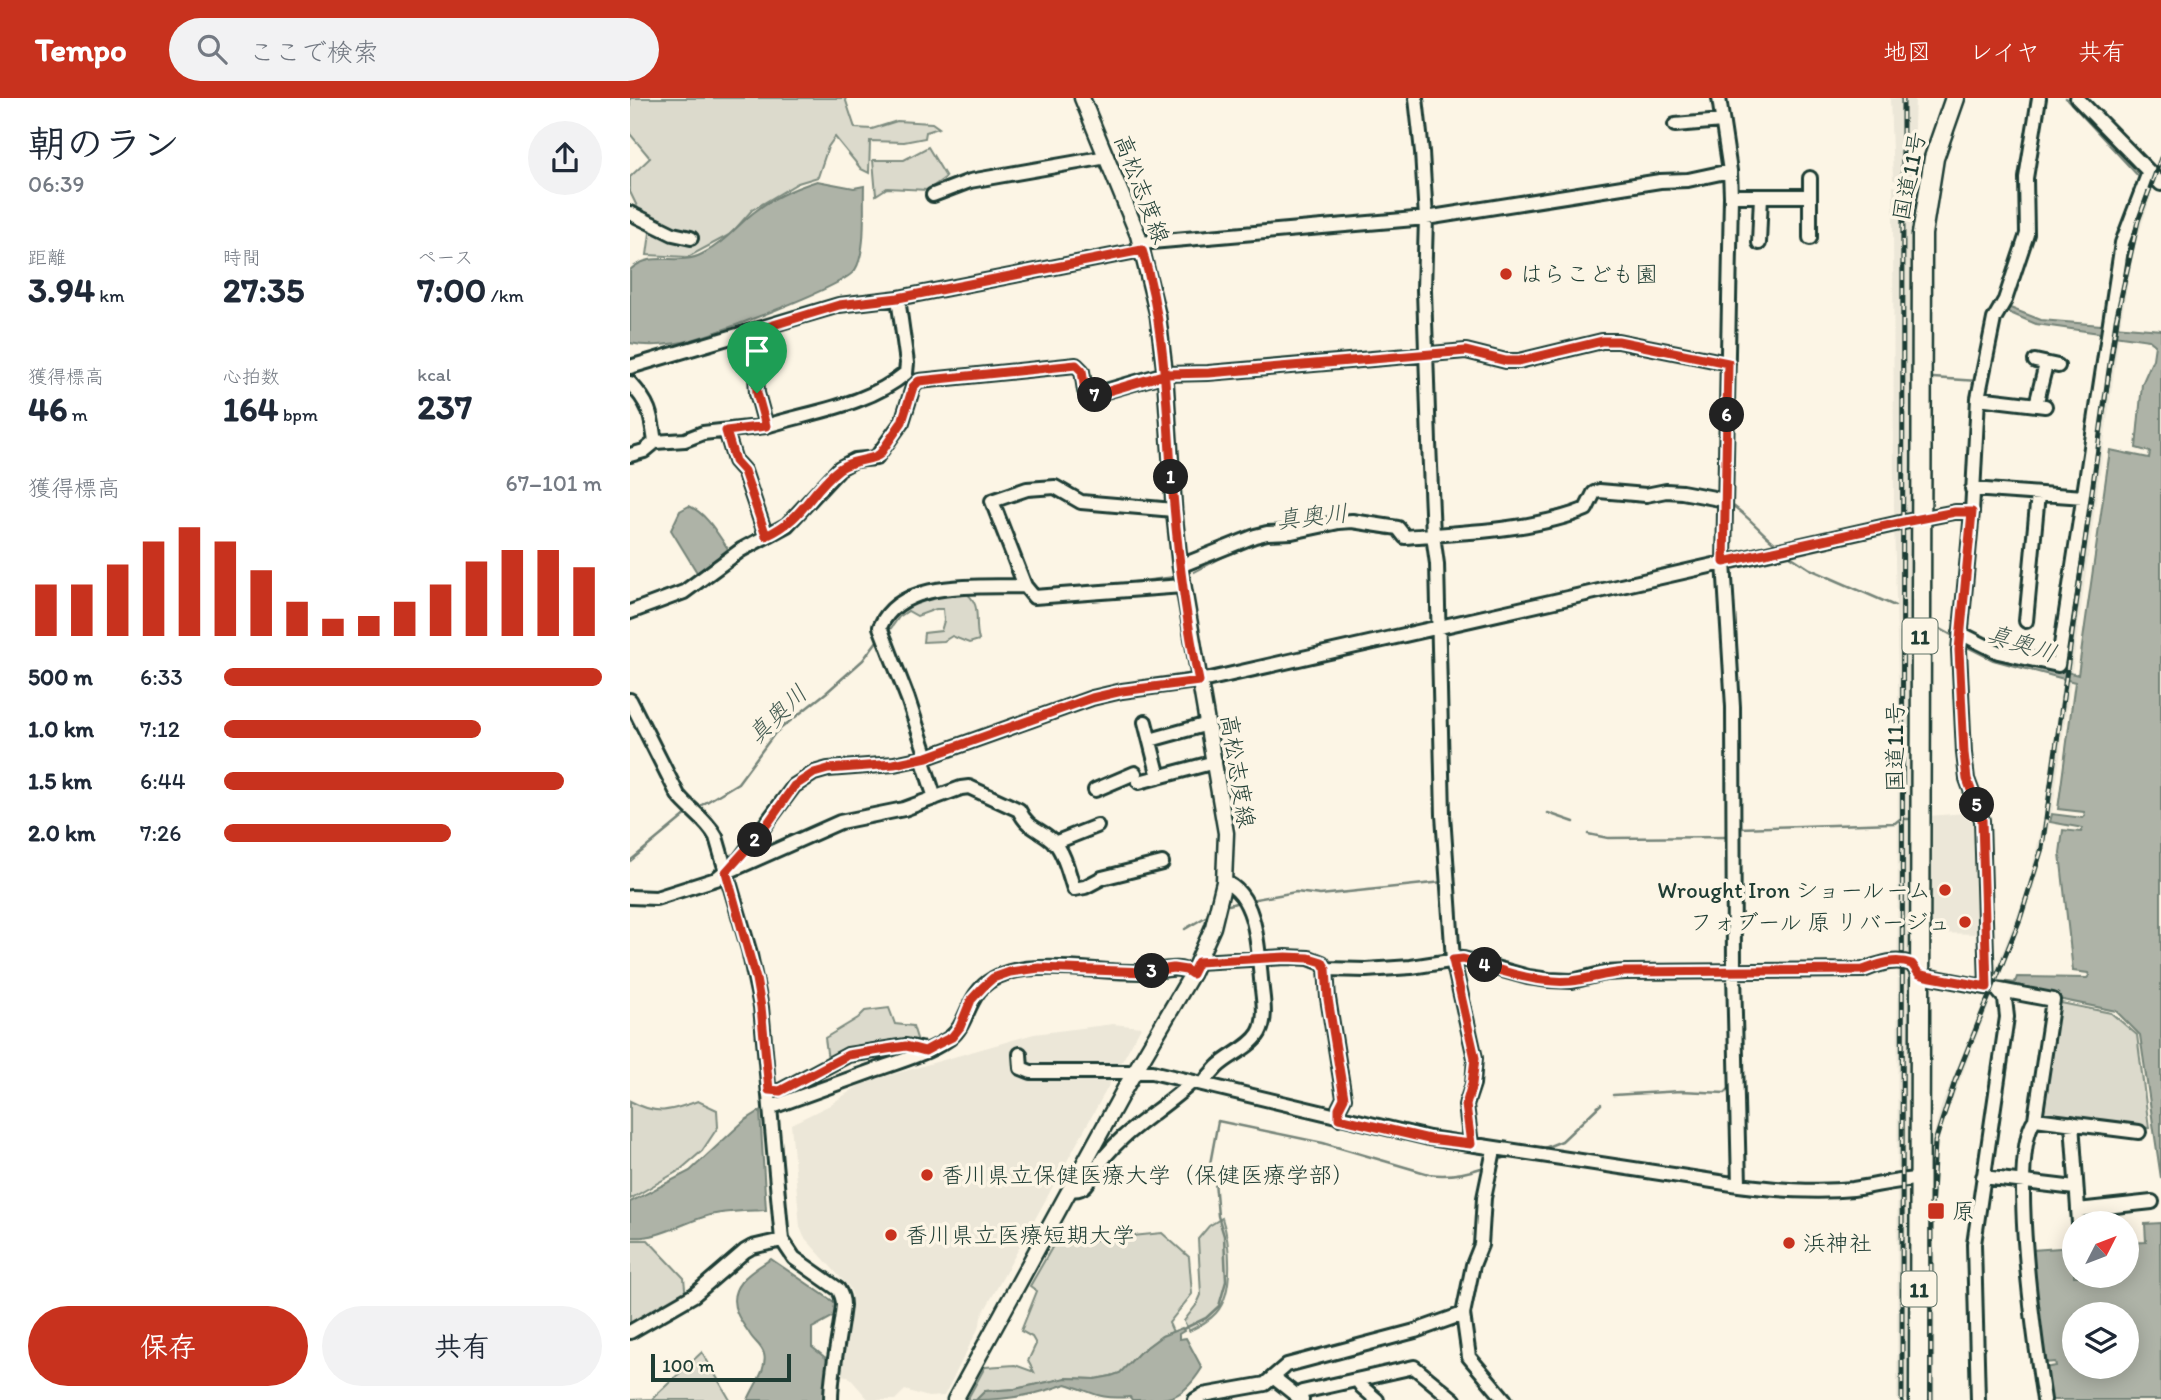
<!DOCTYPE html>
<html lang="ja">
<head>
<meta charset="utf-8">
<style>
  :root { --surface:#fff; --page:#f2f2f3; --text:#1f2937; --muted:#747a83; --accent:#c8321e }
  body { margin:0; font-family:Itim,"Klee One",sans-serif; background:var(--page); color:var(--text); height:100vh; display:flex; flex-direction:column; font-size:26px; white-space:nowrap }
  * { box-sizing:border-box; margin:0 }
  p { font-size:23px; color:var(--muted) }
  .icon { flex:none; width:38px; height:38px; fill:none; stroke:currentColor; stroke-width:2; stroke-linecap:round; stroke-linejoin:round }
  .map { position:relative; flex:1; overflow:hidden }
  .drawer { display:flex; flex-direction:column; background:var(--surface); width:630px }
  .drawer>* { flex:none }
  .needle { width:46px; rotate:48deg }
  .fabs { position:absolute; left:1432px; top:1113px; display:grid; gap:14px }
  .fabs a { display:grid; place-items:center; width:77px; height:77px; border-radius:50%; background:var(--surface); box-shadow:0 4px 18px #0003; font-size:35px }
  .scale { position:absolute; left:21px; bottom:18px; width:140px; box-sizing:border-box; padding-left:7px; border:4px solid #1f3d34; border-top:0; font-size:19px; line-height:24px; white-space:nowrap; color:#1f3d34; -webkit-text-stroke:5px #fcf5e5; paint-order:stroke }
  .pin { position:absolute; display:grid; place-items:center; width:60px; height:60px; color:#fff; margin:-72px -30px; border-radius:50% 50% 50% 0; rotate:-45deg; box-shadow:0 0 7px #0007 }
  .pin .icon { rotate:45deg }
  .km { position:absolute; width:35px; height:35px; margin:-18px; border-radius:50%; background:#222; color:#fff; font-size:19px; line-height:35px; text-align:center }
  .round { display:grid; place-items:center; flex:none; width:74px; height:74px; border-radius:37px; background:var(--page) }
  .headline { display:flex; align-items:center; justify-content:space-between; height:119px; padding:0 28px }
  h1 { font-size:38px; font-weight:800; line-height:52px }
  .metrics { display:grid; grid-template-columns:repeat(3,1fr); gap:10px; height:119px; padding:7px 28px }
  .metrics div { display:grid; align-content:center }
  .metrics b { font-size:35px; font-weight:800 }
  .metrics small { font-size:19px; font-weight:400 }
  .metrics p { font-size:19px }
  .chart { height:196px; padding:14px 28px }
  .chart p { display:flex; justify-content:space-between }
  .chart svg { width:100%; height:126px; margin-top:7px; stroke:var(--accent); stroke-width:6 }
  .cta { display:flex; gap:14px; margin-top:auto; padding:14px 28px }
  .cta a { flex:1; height:80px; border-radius:42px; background:var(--accent); color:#fff; font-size:28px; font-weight:800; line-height:80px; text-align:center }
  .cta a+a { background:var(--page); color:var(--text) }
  ul { padding:0 28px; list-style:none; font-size:23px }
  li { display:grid; grid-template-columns:112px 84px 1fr; align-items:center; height:52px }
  li i { height:18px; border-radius:9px; background:var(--accent) }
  header { display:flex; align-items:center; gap:42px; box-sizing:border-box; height:98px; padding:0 35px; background:var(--accent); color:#fff }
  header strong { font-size:33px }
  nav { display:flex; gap:38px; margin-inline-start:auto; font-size:24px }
  .search { width:490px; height:63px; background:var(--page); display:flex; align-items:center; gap:18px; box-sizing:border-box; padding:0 24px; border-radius:38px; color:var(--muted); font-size:26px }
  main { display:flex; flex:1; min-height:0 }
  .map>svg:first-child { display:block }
  .built { fill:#ece7d8 }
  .green { fill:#dcdacc; stroke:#7e8c80; stroke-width:2 }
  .water { fill:#aeb3a7; stroke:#758479; stroke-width:2; fill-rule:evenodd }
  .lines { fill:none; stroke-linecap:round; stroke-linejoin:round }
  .stream { stroke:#758479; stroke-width:2.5 }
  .minor-casing { stroke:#1f3d34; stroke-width:18 }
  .major-casing { stroke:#1f3d34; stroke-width:19 }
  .highway-casing { stroke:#1f3d34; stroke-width:23 }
  .minor { stroke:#fcf5e5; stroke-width:12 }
  .major { stroke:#fcf5e5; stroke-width:14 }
  .highway { stroke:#fcf5e5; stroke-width:18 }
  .rail-casing { stroke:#1f3d34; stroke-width:5 }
  .rail { stroke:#fcf5e5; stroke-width:2.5; stroke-dasharray:8; stroke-linecap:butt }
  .route-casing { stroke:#fff; stroke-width:14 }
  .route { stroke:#c8321e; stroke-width:9 }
  .poi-dot { fill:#c8321e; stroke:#fcf5e5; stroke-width:2.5 }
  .labels { text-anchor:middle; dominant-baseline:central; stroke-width:7; stroke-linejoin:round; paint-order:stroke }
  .shield { fill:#fcf5e5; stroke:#617469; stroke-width:2 }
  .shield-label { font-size:21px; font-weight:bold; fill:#1f3d34 }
  .street-label { font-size:23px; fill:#1f3d34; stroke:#fcf5e5 }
  .poi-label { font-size:23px; fill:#1f3d34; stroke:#fcf5e5; text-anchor:start }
  .water-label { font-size:24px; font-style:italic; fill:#435a51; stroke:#fcf5e5 }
</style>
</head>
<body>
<header>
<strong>Tempo</strong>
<div class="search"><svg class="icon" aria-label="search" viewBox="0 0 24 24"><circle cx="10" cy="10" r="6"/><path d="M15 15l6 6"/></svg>ここで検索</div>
<nav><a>地図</a><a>レイヤ</a><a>共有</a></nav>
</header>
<main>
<section class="drawer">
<div class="headline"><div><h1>朝のラン</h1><p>06:39</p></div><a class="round"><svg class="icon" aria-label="share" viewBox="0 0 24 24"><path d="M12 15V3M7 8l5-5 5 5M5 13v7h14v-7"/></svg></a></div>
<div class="metrics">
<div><p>距離</p><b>3.94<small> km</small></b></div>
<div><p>時間</p><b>27:35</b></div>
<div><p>ペース</p><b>7:00<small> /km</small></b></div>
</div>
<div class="metrics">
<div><p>獲得標高</p><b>46<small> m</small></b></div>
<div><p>心拍数</p><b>164<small> bpm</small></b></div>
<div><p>kcal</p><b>237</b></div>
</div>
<div class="chart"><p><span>獲得標高</span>67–101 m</p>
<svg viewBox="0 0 160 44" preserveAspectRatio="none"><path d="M5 44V26M15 44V26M25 44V19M35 44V11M45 44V6M55 44V11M65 44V21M75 44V32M85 44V38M95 44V37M105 44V32M115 44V26M125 44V18M135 44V14M145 44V14M155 44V20"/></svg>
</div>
<ul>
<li><b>500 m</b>6:33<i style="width:100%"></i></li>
<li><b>1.0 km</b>7:12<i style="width:68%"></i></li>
<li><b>1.5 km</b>6:44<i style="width:90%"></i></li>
<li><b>2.0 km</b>7:26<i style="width:60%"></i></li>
</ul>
<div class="cta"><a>保存</a><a>共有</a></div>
</section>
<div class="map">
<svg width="1531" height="1302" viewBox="0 0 1531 1302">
  <rect width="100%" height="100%" fill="#fcf5e5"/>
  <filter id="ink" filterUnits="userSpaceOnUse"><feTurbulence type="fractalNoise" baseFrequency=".0143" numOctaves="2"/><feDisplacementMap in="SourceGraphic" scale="14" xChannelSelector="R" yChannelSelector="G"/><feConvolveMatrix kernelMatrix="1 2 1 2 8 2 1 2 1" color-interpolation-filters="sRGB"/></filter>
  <g filter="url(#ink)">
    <path class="built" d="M1260,0H1285L1282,85L1263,82Z
      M1263,88L1281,92L1277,1302H1267L1268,582L1264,422Z
      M1514,89L1521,98L1505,147L1490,228H1481L1493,158Z
      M1480,237L1489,238L1422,716L1414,715Z
      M1347,714L1353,836L1298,835L1299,718Z
      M1413,723L1420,724L1403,793L1370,879L1363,878L1397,792Z
      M1360,887H1367L1312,1028L1306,1060L1305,1081H1299L1302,1043L1311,1009Z
      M483,926L511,929L351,1219L350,1227L314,1298L298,1299L275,1292L265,1302H239L218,1278L209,1277L222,1196L219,1189L174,1139L170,1129L161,1026L198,1008L233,985L404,936Z
      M1298,1150H1305V1302H1298Z"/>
    <path class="green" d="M0,0H215L225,30L242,31L267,23L302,25L309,30L296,34L295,40L274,44L240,43L239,75L231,71L205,39L198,49L188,79L168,85L122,112L101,136L58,159L17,157L20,135L0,94V79L20,60L0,36Z
      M298,49L316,79L298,92L257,90L246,97L243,62H274Z
      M333,493C354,506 343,522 349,542L339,545L322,538L314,543L293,544L294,535L311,533L314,523L313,511H306L287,518L278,513L269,519L259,533L254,528L277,503Z
      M1426,904L1481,915L1507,937L1519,1030L1409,1018Z
      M259,910L265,926L283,928L289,947L263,960L259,954L198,962L195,940L228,920L235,913Z
      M0,1003C28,1018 40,1013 68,1003L87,1012L88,1029L72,1053L50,1072L0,1101Z
      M592,1120C600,1144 605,1194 586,1215C579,1223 569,1228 559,1233L554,1223L567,1206L571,1197L568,1141L579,1128Z
      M532,1135L559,1159L562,1196L539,1225L543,1234L532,1238L509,1255L490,1275L481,1278L465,1281L436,1280L385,1291L355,1293L346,1302H337L355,1269L385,1267L404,1274L398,1263L406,1246L402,1239L391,1233L407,1193L400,1188L424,1146Z
      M0,1142H18L54,1180L56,1201L0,1235Z
      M72,1254L100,1302H0L22,1301Z"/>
    <path class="water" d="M187,83L224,90L234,88C233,111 237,153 225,172C215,188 77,240 53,244C35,247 18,249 0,245V172C22,151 48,169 72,156C94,145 105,130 123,115C141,100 165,90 187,83Z
      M1375,208L1411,222L1531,232V1080L1510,937L1486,913L1385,892L1386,888L1384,887L1387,879L1457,880L1459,878L1458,875L1443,873L1430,755L1433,732L1451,734L1453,730L1420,724L1422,716L1453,720L1455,718L1454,714L1428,711L1445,584L1363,562L1331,546L1332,540L1364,555L1448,577L1480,352L1519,360L1520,354L1506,350L1512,286L1523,261L1525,247L1519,242L1406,226L1373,212Z
      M59,408C77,416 87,435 98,451L68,476L41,432L50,413Z
      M130,1013L136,1112C118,1113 98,1113 80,1117C54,1124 28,1142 0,1139V1104L60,1073L114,1023Z
      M1530,1125L1531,1302H1420L1414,1270L1426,1268L1425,1264L1414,1265L1402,1152L1444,1149V1178H1496V1145L1516,1144L1515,1126ZM1444,1216H1496V1269H1444Z
      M141,1161L207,1206L206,1217L182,1230V1249L197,1261L195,1302H118C123,1289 138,1270 134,1256C132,1248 125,1244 121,1238C117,1231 110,1223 107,1215C95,1188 122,1173 141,1161Z
      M552,1230L554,1233L549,1236V1241L556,1240L572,1270C552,1302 541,1302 502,1302L500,1299C467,1302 464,1294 436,1286C406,1297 378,1302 346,1302L355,1293L385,1291L436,1280L465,1281L481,1278L490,1275L509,1255L532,1238Z"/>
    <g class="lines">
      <path class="stream" d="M1436,0L1512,82
        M1303,280L1348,283
        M995,401L1002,404L1012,402
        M1100,406C1118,417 1130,434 1146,446
        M906,419L954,405
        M851,427L896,421
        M719,429L759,437L768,436
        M1157,456L1180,471L1265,508
        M564,474L604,453
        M474,488L545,479
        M1300,525L1325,539
        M65,711L108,685L145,635L197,594L233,562L250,539
        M918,715L944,724
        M1109,730L1265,725L1270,721H1281
        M958,736L978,740L1098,739
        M0,763L58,715
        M620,802L666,794L690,797L813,784
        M599,807L609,804
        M555,831L579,817
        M1359,882L1384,885
        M983,997L1051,993L1095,995L1100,990L1099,937
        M912,1051L932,1043L971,1006
        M865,1064L878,1058
        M553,1231L576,1220L589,1208L596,1183L594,1138L588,1118L585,1083L580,1066L588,1023L693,1045L799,1076C818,1079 834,1076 851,1070"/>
      <g class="minor-casing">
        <path id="minor" d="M786,0L792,54L796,120L794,192L799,345L803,437L807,466L813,717L823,862L845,960L843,986L836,1007L841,1046
          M1089,0L1100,73L1101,98L1094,464L1103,609L1104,875L1109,1087
          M1447,0L1531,86
          M1045,27L1092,23
          M1180,80V140
          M303,97L340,83L477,59
          M1101,98H1180
          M0,115L43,136L61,140
          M510,145L796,120L1030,83L1058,82L1100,73
          M1129,145L1131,98
          M1405,263L1428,268
          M0,269L209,207L268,200L512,152
          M0,285C20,306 21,316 25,344L14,353L0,357
          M1348,300L1415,308
          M1406,307L1416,266
          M136,328C184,313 236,308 276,275L277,265L268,200
          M96,333L105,363L114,373L136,438
          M25,344L55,342L73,335L136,328L127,295L125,259L117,235
          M1342,391L1454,399
          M544,412L451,404L425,389L397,391L362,403L395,488L404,499L553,488
          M550,468L625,438L637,435L662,434L709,424L722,423L768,430L775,439C829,435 907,432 956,411L964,395L969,393L1016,397L1036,393L1052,394L1095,402
          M0,514L54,494L111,452L157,427L210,370L225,362L246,360L272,324L283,289L289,283L446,267L452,273L455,293L462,297L535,276L578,275L836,253L876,263H889L972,243H988L1098,265
          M1396,523L1408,396
          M1330,535L1368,554L1428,567L1492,145L1519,74
          M0,602L48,697C60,712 77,722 86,739L119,852L131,909L152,1142L164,1160L208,1191C212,1197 213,1201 213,1207C210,1239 201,1270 201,1302
          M515,624L529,679
          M520,642L578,626
          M297,659L278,601L250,529C271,480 350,490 395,488
          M292,660L305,700
          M509,684L585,664
          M465,692L505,675
          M424,745L467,728
          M104,771L210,724L274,711L331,690L339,689L389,712C398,732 412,731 425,745C435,756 439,777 444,791L455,789L472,780L532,765
          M0,799L26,800L86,781L109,762L164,688L184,675L198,671L264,666L297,659L462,600L492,593L580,581L1274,424L1325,414H1342
          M568,864L656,859L679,860L692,865L696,871L698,900L714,1000L709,1010V1020
          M696,871L736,872L781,869L833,861L898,879L919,882L942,883L975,875L995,874L1233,872C1250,866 1264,860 1282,866L1289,876L1296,878L1423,902L1405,1021C1377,1059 1406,1250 1414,1302
          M1357,889L1352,722L1337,681L1334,655L1329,552L1342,414L1348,300L1364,221L1375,202L1397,136L1396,80L1409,0
          M390,956L391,970L401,974H522L799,1040L1109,1087C1147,1092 1185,1095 1223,1091C1245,1088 1266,1082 1288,1081
          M573,986C577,980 582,974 587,969C599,957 620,950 629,935C638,919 632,898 631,881C628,851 627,796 594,784
          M139,992L150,993L218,957L276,948L295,952
          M142,1009C175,997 208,985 242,973C268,964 297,956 320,940C339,926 336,896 363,881C376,873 395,870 409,870C445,868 480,875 516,874C532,873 548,866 562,876
          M1405,1021L1509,1034
          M1442,1025L1449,1125
          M864,1052L854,1100L851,1147L843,1167L833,1216L839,1259L875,1302
          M1353,1079L1445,1090
          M440,1091C454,1094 458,1085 464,1074C489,1033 529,1015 562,984
          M1448,1112L1522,1104
          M0,1234L64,1197L115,1153L122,1149L152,1142
          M643,1279L672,1302
          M727,1282L732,1289L747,1302
          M668,1299L672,1294L784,1269L824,1302
          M565,1302L573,1297L635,1286L657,1267L785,1233L833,1216
          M1348,1302L1344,1146L1377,919L1375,901L1369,894"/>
      </g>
      <g class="major-casing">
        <path id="major" d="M325,1302L494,992L562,876L583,829L594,784L596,735L550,468L544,412L535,276L528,218L508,137L452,0"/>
      </g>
      <g class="highway-casing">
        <path id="highway" d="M1289,1302L1292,136L1304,60L1325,0"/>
      </g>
      <use href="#minor" class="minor"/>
      <use href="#major" class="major"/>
      <use href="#highway" class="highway"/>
      <g class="rail-casing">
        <path id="rail" d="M1272,1302L1273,0
          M1301,1302V1113L1305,1044L1325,983L1390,821L1412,750L1486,222L1508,123L1531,60"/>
      </g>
      <use href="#rail" class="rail"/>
    </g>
  </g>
  <g class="lines" filter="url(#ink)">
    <g class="route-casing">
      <path id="route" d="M127,295L125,259L117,235L209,207L268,200L512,152C534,223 536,296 541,370C546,441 554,513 569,583L492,593L462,600L297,659L264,666L198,671L184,675L164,688L131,735L96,774L126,881L131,909L139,992L150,993L218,957L276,948L295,953L306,947L322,939L330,929L341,902L353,889L363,880L380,874L409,870L516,874L543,870L556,872L562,876L568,864L656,859L679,860L692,864L696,871L698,901L714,1000L709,1010V1020L799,1041L841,1046L836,1007L842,986L845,960L823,862L833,861C867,871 905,886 941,883C959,881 977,875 995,874L1233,872C1250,866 1264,860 1282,866L1289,876L1296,878L1357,889L1352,722L1337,681L1334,655L1329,552L1342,414H1325L1274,424L1094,464L1098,265L988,243H972L889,263H876L836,253L579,275L536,276L462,298L455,293L452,273L446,267L289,283L283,289L272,324L250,356C242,363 222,361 209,371C179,394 175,420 136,438L114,373L105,363L96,333L136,328L127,295"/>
    </g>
    <use href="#route" class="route"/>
  </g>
  <g class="poi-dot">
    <circle cx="876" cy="176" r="7"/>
    <circle cx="1315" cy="792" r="7"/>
    <circle cx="1335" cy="824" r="7"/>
    <circle cx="297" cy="1077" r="7"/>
    <rect x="1297" y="1104" width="18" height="18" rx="3.5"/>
    <circle cx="261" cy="1137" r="7"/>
    <circle cx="1159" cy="1145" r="7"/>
  </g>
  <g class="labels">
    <g class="shield">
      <rect x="1272.5" y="520.5" width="35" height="35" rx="5"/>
      <rect x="1271.5" y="1173.5" width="35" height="35" rx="5"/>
    </g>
    <g class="shield-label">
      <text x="1290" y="538">11</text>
      <text x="1289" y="1191">11</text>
    </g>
    <g class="street-label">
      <text transform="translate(1279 78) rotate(-79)">国道11号</text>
      <text transform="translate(512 91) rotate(69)">高松志度線</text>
      <text transform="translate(1265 649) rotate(-90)">国道11号</text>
      <text transform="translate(608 673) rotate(81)">高松志度線</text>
    </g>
    <g class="poi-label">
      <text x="890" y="176">はらこども園</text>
      <text x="1301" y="792" text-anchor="end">Wrought Iron ショールーム</text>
      <text x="1321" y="824" text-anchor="end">フォブール 原 リバージュ</text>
      <text x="311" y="1077">香川県立保健医療大学（保健医療学部）</text>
      <text x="1322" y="1113">原</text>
      <text x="275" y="1137">香川県立医療短期大学</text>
      <text x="1173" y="1145">浜神社</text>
    </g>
    <g class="water-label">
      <text transform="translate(682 418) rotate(-6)">真奥川</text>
      <text transform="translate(1392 545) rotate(18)">真奥川</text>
      <text transform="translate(147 616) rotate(-44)">真奥川</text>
    </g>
  </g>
</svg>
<div class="fabs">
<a><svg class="needle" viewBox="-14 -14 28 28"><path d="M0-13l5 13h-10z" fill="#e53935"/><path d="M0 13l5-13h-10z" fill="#747a83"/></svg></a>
<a><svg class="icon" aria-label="layers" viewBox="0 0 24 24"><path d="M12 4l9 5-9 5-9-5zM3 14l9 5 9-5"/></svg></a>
</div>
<div class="scale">100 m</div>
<div class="pin" style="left:127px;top:295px;background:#1e9e55"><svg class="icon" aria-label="arrive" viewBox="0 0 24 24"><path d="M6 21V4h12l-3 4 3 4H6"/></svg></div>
<b class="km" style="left:541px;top:379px">1</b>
<b class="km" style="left:125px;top:742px">2</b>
<b class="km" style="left:522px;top:873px">3</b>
<b class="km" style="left:855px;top:867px">4</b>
<b class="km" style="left:1347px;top:707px">5</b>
<b class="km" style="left:1097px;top:317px">6</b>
<b class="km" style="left:465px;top:297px">7</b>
</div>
</main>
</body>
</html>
